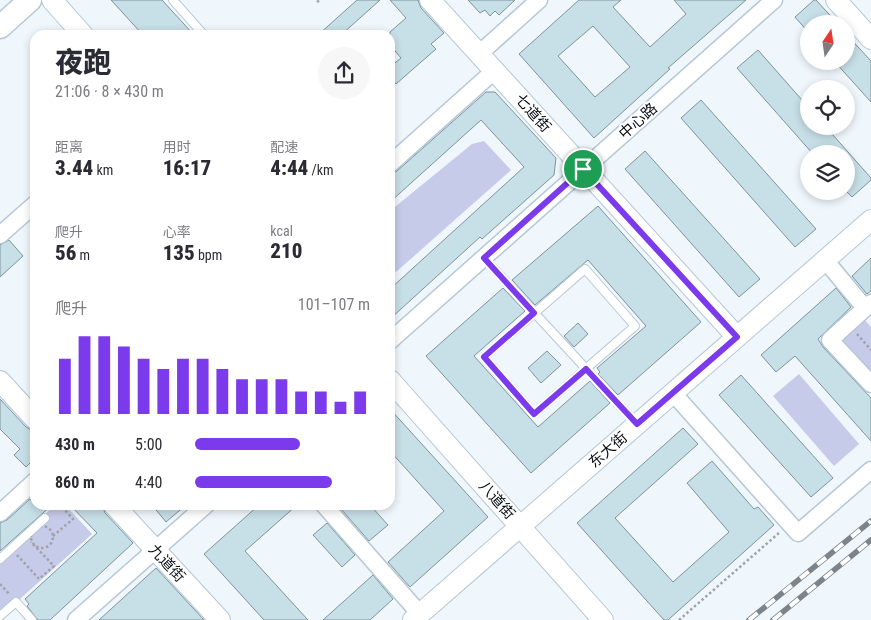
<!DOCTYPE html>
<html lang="zh">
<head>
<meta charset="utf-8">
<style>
  :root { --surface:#fff; --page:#f7f7f7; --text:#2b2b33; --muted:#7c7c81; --accent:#7c3aed }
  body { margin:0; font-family:"Roboto Condensed","Noto Sans SC",sans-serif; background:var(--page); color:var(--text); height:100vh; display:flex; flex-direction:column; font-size:19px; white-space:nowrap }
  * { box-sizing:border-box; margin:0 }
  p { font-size:16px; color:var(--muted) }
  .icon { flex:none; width:28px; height:28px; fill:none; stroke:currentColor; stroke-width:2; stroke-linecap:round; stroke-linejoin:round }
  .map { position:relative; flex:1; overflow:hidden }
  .details { position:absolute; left:30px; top:30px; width:365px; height:480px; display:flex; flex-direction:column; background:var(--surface); border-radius:15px; box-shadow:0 2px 8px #0003 }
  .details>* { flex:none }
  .needle { width:32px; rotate:13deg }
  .fabs { position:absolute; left:800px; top:15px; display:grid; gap:10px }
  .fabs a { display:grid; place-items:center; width:55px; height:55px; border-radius:50%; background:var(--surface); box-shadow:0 2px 8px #0003; font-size:25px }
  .pin { position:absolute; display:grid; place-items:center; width:42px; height:42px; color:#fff; margin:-21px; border:2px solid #fff; border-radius:50%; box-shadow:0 1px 5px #0007 }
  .round { display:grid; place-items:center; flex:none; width:52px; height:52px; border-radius:26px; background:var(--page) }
  .head { display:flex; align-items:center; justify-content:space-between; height:85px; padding:0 25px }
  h1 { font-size:28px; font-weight:800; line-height:38px }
  .metrics { display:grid; grid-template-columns:repeat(3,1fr); gap:8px; height:85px; padding:5px 25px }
  .metrics div { display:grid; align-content:center }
  .metrics b { font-size:21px; font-weight:800 }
  .metrics small { font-size:14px; font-weight:400 }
  .metrics p { font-size:14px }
  .chart { height:140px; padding:10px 25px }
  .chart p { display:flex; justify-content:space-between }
  .chart svg { width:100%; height:90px; margin-top:5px; stroke:var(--accent); stroke-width:6 }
  ul { padding:0 25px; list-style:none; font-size:16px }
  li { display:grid; grid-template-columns:80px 60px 1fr; align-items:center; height:38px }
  li i { height:12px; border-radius:6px; background:var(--accent) }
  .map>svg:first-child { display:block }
  .green { fill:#c6cbe9 }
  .building { fill:#c7dfe7; stroke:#7e939b; fill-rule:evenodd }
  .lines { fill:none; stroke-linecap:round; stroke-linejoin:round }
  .service-casing { stroke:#b6c7d5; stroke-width:10 }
  .minor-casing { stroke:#b6c7d5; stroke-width:19 }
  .tertiary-casing { stroke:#b6c7d5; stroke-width:22 }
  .secondary-casing { stroke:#b6c7d5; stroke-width:25 }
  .path { stroke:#9da4aa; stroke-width:2.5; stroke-dasharray:2.5 2.5; stroke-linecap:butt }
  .service { stroke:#fff; stroke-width:8 }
  .minor { stroke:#fff; stroke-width:16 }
  .tertiary { stroke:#fff; stroke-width:20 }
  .secondary { stroke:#fff; stroke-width:22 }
  .rail-casing { stroke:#7d8489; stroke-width:5.5 }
  .rail { stroke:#fff; stroke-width:4; stroke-dasharray:11; stroke-linecap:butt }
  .route-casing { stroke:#fff; stroke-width:10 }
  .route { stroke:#7c3aed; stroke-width:6 }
  .labels { text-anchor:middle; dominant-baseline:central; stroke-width:4; stroke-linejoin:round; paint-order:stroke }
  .street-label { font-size:15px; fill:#090f14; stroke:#fff }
</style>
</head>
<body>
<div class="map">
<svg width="871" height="620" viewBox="0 0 871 620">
  <rect width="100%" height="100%" fill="#eff6fc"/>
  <path class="green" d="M484,141L511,170L396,272L390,265V211L472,144Z
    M861,319L865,320L871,327V376L838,340Z
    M799,374L859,444L834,466L773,396Z
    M55,505H65L92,534L0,617V555Z"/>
  <path class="building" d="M111,0H162L194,35H143Z
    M357,0H380L341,35H318Z
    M390,0H418L421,8L444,33L431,44L436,49L396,84L390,77V67L401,58L390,45V32L406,18Z
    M468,0H515L499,15L495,11L490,16L485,10L480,13Z
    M579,0H621L613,7L650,47L686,14L674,0H746L668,68L670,69L594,138L519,54ZM593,26L630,67L595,97L558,56Z
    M814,0H816L838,24H809V33L795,17Z
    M846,34L871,61V102L834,61H846Z
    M758,50L809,108V126H825L871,178V180L852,197L846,191V154H813L737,68Z
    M486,92H495L556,158L554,175L482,239L480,237L390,319V289L524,167L481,120L390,202V174L397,171Z
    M701,100L816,229L795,247L681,118Z
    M645,151L760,279L739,297L625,169Z
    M598,206L701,322L618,395L598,374L600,372L597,368L646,326L588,260L535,305L512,280Z
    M9,240L23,256L0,277V245Z
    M871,258V291L867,294L852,276Z
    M503,288L525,311L474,356L538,427L590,381L610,403L531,473L426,356Z
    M836,288L851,307L818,339L823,347L871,398V441L795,356L776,372L761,355Z
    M578,323L588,334L574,347L564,336Z
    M547,351L561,365L541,383L528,368Z
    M741,375L833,478L811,497L719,395Z
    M0,399L26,427L35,432V458L26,467L14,455L20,449L0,429Z
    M390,409L488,517L410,587L388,562L444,511L390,451Z
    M683,428L698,444L615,518L673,582L729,532L687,483L712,461L754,509L758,507L774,525L668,620H664L577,523Z
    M30,499L35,505H52L0,551V523L7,520Z
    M70,505H102L105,513L133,543L50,620H38L27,606L29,604L25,599L97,533Z
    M152,505H186L166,522Z
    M259,505H297L245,551L308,620H264L204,554Z
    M348,505H370L388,525L369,541L342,510Z
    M327,523L355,555L342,567L313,535Z
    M156,568L204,620H99Z
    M373,575L393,599L370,620H323Z"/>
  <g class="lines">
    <g class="service-casing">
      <path id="service" d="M173,0L204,35
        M484,258L636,423
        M585,269L635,326L534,414L484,357Z
        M0,559L45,518
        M0,616L16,602L32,620"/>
    </g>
    <g class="minor-casing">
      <path id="minor" d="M479,54L539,0
        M390,164L494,71
        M0,235L35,204
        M825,260L865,308
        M871,303L830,340L871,384
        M390,341L774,0
        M673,393L798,533L871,470
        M324,505L420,614
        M0,513L35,481
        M76,620L206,505"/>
    </g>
    <g class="tertiary-casing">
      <path id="tertiary" d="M52,0L83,35
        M430,0L737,337
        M836,0L871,39
        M390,380L603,620
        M0,381L35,419
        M114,505L220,620
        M413,620L871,220"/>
    </g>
    <g class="secondary-casing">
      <path id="secondary" d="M0,27L30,0"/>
    </g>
    <path class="path" d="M317,2L320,0
      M857,334L871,350
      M31 537a11 11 0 1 1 22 0a11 11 0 1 1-22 0Z
      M53,536L73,519L60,505
      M17,555L39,579L54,566L31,542
      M0,584L10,595
      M679,620L779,533"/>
    <use href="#service" class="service"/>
    <use href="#minor" class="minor"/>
    <use href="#tertiary" class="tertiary"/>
    <use href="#secondary" class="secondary"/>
    <g class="rail-casing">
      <path id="rail" d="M749,620L871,521
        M773,620L871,540"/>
    </g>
    <use href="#rail" class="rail"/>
  </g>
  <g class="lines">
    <g class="route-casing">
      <path id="route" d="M583,169L737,337L637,424L586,369L534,414L484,357L534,313L484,258Z"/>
    </g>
    <use href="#route" class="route"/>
  </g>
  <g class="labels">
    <g class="street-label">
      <text transform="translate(533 113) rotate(48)">七道街</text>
      <text transform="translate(638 121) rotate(-42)">中心路</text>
      <text transform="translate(608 450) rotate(-41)">东大街</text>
      <text transform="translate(497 500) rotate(48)">八道街</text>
      <text transform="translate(167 563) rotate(47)">九道街</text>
    </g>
  </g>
</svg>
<div class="fabs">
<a><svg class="needle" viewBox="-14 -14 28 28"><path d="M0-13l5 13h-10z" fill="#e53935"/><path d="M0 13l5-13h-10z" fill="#7c7c81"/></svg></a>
<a><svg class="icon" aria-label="locate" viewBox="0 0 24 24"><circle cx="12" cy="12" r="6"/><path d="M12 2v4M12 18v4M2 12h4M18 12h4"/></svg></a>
<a><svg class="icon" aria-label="layers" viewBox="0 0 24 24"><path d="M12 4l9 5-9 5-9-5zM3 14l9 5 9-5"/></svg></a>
</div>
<div class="pin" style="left:583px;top:169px;background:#1e9e55"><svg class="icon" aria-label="arrive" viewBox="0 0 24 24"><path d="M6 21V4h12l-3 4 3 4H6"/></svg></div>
<section class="details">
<div class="head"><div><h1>夜跑</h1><p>21:06 · 8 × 430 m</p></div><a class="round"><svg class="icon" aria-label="share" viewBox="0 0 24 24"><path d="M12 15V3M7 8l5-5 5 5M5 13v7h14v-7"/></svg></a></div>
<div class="metrics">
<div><p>距离</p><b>3.44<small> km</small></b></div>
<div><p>用时</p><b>16:17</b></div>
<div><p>配速</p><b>4:44<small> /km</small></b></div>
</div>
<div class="metrics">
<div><p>爬升</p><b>56<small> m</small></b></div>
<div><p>心率</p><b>135<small> bpm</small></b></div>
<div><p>kcal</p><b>210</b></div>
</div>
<div class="chart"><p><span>爬升</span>101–107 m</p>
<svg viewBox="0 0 160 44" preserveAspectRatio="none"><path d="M5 44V17M15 44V6M25 44V6M35 44V11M45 44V17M55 44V22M65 44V17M75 44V17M85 44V22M95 44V27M105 44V27M115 44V27M125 44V33M135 44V33M145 44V38M155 44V33"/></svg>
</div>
<ul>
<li><b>430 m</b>5:00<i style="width:60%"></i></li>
<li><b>860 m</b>4:40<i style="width:78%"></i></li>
</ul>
</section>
</div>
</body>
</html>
